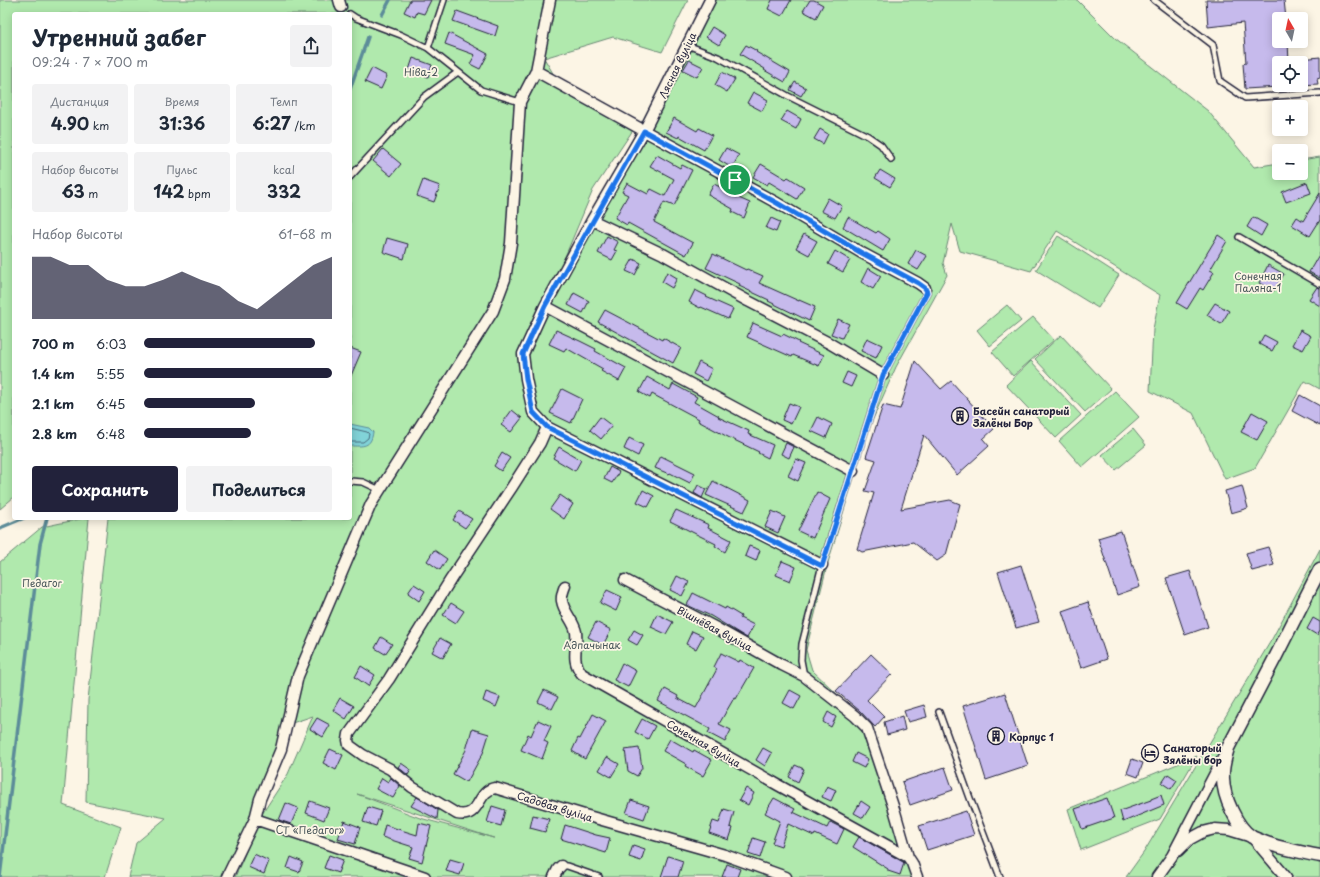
<!DOCTYPE html>
<html lang="ru">
<head>
<meta charset="utf-8">
<style>
  :root { --surface:#fff; --page:#f2f2f3; --text:#1f2937; --muted:#747a83; --accent:#22223b }
  body { margin:0; font-family:"Playpen Sans",sans-serif; background:var(--page); color:var(--text); height:100vh; display:flex; flex-direction:column; font-size:15px; white-space:nowrap }
  * { box-sizing:border-box; margin:0 }
  p { font-size:13px; color:var(--muted) }
  .icon { flex:none; width:22px; height:22px; fill:none; stroke:currentColor; stroke-width:2; stroke-linecap:round; stroke-linejoin:round }
  .map { position:relative; flex:1; overflow:hidden }
  .panel { position:absolute; left:12px; top:12px; width:340px; height:508px; display:flex; flex-direction:column; background:var(--surface); border-radius:4px; box-shadow:0 2px 10px #0003 }
  .panel>* { flex:none }
  .needle { width:26px; rotate:351deg }
  .fabs { position:absolute; left:1272px; top:12px; display:grid; gap:8px }
  .fabs a { display:grid; place-items:center; width:36px; height:36px; border-radius:4px; background:var(--surface); box-shadow:0 2px 10px #0003; font-size:20px }
  .pin { position:absolute; display:grid; place-items:center; width:34px; height:34px; color:#fff; margin:-17px; border:2px solid #fff; border-radius:50%; box-shadow:0 1px 4px #0007 }
  .round { display:grid; place-items:center; flex:none; width:42px; height:42px; border-radius:4px; background:var(--page) }
  .head { display:flex; align-items:center; justify-content:space-between; height:68px; padding:0 20px }
  h1 { font-size:22px; font-weight:700; line-height:30px }
  .metrics { display:grid; grid-template-columns:repeat(3,1fr); gap:6px; height:68px; padding:4px 20px }
  .metrics div { display:grid; align-content:center; border-radius:4px; background:var(--page); text-align:center }
  .metrics b { font-size:17px; font-weight:700 }
  .metrics small { font-size:11px; font-weight:400 }
  .metrics p { font-size:11px }
  .chart { height:112px; padding:8px 20px }
  .chart p { display:flex; justify-content:space-between }
  .chart svg { width:100%; height:72px; margin-top:4px; fill:var(--accent); opacity:.7 }
  .primary-button { display:flex; gap:8px; margin-top:auto; padding:8px 20px }
  .primary-button a { flex:1; height:46px; border-radius:4px; background:var(--accent); color:#fff; font-size:16px; font-weight:700; line-height:46px; text-align:center }
  .primary-button a+a { background:var(--page); color:var(--text) }
  ul { padding:0 20px; list-style:none; font-size:13px }
  li { display:grid; grid-template-columns:64px 48px 1fr; align-items:center; height:30px }
  li i { height:10px; border-radius:5px; background:var(--accent) }
  .map>svg:first-child { display:block }
  .green { fill:#b0e9ad; stroke:#698674; fill-rule:evenodd }
  .water { fill:#81d3d8; stroke:#5b8c99 }
  .lines { fill:none; stroke-linecap:round; stroke-linejoin:round }
  .shore { stroke:#48697a; stroke-width:1 }
  .stream { stroke:#5b8c99; stroke-width:3.5 }
  .building { fill:#c6baec; stroke:#22223b }
  .service-casing { stroke:#22223b; stroke-width:8 }
  .minor-casing { stroke:#22223b; stroke-width:13 }
  .tertiary-casing { stroke:#22223b; stroke-width:15 }
  .service { stroke:#fcf5e5; stroke-width:5 }
  .minor { stroke:#fcf5e5; stroke-width:10 }
  .tertiary { stroke:#fcf5e5; stroke-width:12 }
  .route-casing { stroke:#fff; stroke-width:8 }
  .route { stroke:#1a73e8; stroke-width:5 }
  .labels { text-anchor:middle; dominant-baseline:central; stroke-width:3.5; stroke-linejoin:round; paint-order:stroke }
  .street-label { font-size:10px; fill:#22223b; stroke:#fcf5e5 }
  .park-label { font-size:10px; fill:#465458; stroke:#fcf5e5 }
  .poi-label { font-size:10px; font-weight:bold; fill:#22223b; stroke:#fcf5e5; text-anchor:start }
</style>
</head>
<body>
<div class="map">
<svg width="1320" height="877" viewBox="0 0 1320 877">
  <rect width="100%" height="100%" fill="#fcf5e5"/>
  <filter id="ink" filterUnits="userSpaceOnUse"><feTurbulence type="fractalNoise" baseFrequency=".025" numOctaves="2"/><feDisplacementMap in="SourceGraphic" scale="8" xChannelSelector="R" yChannelSelector="G"/><feConvolveMatrix kernelMatrix="1 2 1 2 8 2 1 2 1" color-interpolation-filters="sRGB"/></filter>
  <g filter="url(#ink)">
    <path class="green" d="M0,0H688L662,52L613,37L544,58L561,87L635,127L593,190L564,259L639,128L705,0H1077L1115,38L1208,111L1254,167L1279,163V173H1301V160L1320,157V389L1305,381L1255,468L1225,479L1193,413L1150,391L1153,329L1160,295L1057,231L1031,271L960,251L952,224L943,263L947,275L896,367L869,428L827,566L806,650L812,670L856,712L871,731L921,877H235L262,814L288,774L313,716L286,725L230,877H128L136,843L166,818L86,802L88,700L108,518H350V14H14V497L0,509ZM357,794L493,838H494L420,818Z
      M1058,236L1119,275L1098,308L1036,270Z
      M1007,305L1021,321L990,346L977,330Z
      M1033,317L1054,340L1013,376L992,352Z
      M1061,335L1111,389L1085,412L1035,359Z
      M1031,361L1081,415L1056,438L1006,385Z
      M1115,391L1139,417L1082,467L1059,441Z
      M1133,429L1146,445L1116,470L1102,455Z
      M85,518H89L63,805L121,827L105,877H0V562L42,527Z
      M1320,549V877H1126L1144,852L1272,639Z
      M1197,756L1160,819L1081,850L1068,809Z"/>
    <path class="water" d="M350,424L369,428L373,432C371,448 363,446 350,446Z"/>
    <g class="lines">
      <path class="shore" d="M350,428L367,432L369,434L368,438L363,442H350"/>
      <path class="stream" d="M382,15L390,0
        M350,89L368,37
        M0,528L24,518
        M0,877L40,544L47,518"/>
    </g>
    <path class="building" d="M410,0H431L424,14L417,12L415,17L404,12Z
      M772,0H791L782,16L768,9Z
      M810,0H814L823,5L816,18L803,11Z
      M1206,0H1284L1286,19H1279V41H1288L1289,63H1279V87L1245,89L1243,64L1246,63L1243,23L1208,27Z
      M457,11L498,26L495,36L453,21Z
      M712,27L725,35L719,45L706,37Z
      M449,33L488,54L480,69L470,64L475,55L445,44Z
      M746,45L757,51L756,52L790,72L785,82L764,70L765,69L740,54Z
      M1320,57V78L1317,79L1318,84L1301,85V59Z
      M413,58L432,65L428,77L409,70Z
      M689,60L703,67L697,77L683,70Z
      M372,68L387,76L381,89L365,82Z
      M722,72L735,79L727,92L715,85Z
      M795,82L806,88L801,96L790,90Z
      M753,92L768,100L762,111L747,103Z
      M787,111L801,119L796,129L781,121Z
      M674,118L697,131L699,128L712,135L704,150L679,136L678,138L666,132Z
      M820,129L828,134L823,144L814,139Z
      M726,148L739,155L732,168L719,160Z
      M383,149L401,164L391,176L373,161Z
      M657,155L680,168L682,165L692,170L674,206L664,202L654,222L693,243L686,255L628,223L627,225L615,218L628,195L622,192L627,183L648,194L651,189L665,196L674,179L650,166Z
      M761,164L786,179L788,177L804,187L797,199L769,182L767,185L753,177Z
      M880,170L895,179L890,187L875,178Z
      M423,180L440,186L434,202L417,196Z
      M1307,182L1311,193L1286,202L1282,192Z
      M714,184L726,190L725,192L750,203L744,218L732,212L733,209L708,195Z
      M1320,193V220L1310,236L1292,225L1297,217L1303,221Z
      M828,198L842,206L835,218L821,211Z
      M848,217L876,233L878,231L890,239L883,251L843,227Z
      M1253,217L1267,225L1261,236L1247,227Z
      M771,218L780,222L776,232L766,228Z
      M804,234L817,241L809,255L796,248Z
      M1218,235L1227,241L1210,270L1214,272L1203,290L1200,288L1187,309L1177,303Z
      M607,236L618,242L614,250L617,251L612,260L598,253Z
      M387,238L408,244L404,259L383,252Z
      M916,250L927,256L918,270L908,264Z
      M835,251L850,260L843,272L828,264Z
      M1320,253V278L1309,272Z
      M713,254L746,270L747,269L763,276L759,283L799,301V300L815,307L809,321L768,301L769,300L739,286L740,284L706,268Z
      M633,259L641,263L635,275L626,271Z
      M1268,265L1284,274L1274,291L1259,283Z
      M868,268L881,276L873,289L861,282Z
      M667,272L677,278L672,288L662,282Z
      M1317,287L1320,288V306L1309,299Z
      M695,290L707,296L706,297L733,309L728,319L701,307L700,308L689,302Z
      M574,293L589,301L583,313L568,305Z
      M1215,303L1229,311L1221,324L1207,315Z
      M605,310L662,340L663,338L681,348L673,363L598,322Z
      M838,319L849,324L842,338L831,334Z
      M753,323L782,336L783,334L799,342L798,343L824,355L819,366L793,355L792,357L747,337Z
      M556,330L580,341L596,349L595,351L626,368L619,381L601,371L603,369L566,348L564,351L549,344Z
      M1300,330L1311,336L1303,350L1292,345Z
      M1264,335L1277,342L1272,351L1259,344Z
      M867,338L882,345L876,358L861,351Z
      M350,348L361,352L350,378Z
      M915,361L941,389L951,381L994,429L983,439L989,446L957,475L924,435L901,509L950,500L960,504L946,555L937,561L913,542L862,552L857,549L874,493L865,491L876,460L866,457L883,405L900,409Z
      M699,362L712,369L706,381L693,374Z
      M847,372L856,376L851,387L842,383Z
      M647,377L670,390L673,384L697,397L694,402L719,416L718,417L749,431L748,434L773,445L768,458L758,453L759,452L728,437L698,421L699,419L652,394L650,398L639,392Z
      M562,389L582,399L571,423L550,413Z
      M1300,395L1320,406V426L1292,411Z
      M789,403L799,407L791,424L782,420Z
      M512,410L522,418L511,432L501,425Z
      M1252,412L1268,421L1257,440L1241,432Z
      M600,417L612,426L601,439L590,430Z
      M818,417L832,424L826,438L811,431Z
      M629,438L643,445L638,456L624,449Z
      M786,443L794,447L789,458L781,454Z
      M559,447L581,460L575,471L553,458Z
      M502,453L510,458L501,471L494,466Z
      M661,456L695,473L690,483L670,473L669,474L655,468Z
      M796,459L806,463L798,481L788,476Z
      M610,467L619,472L612,483L604,479Z
      M713,481L750,500L744,512L706,495Z
      M698,485L706,489L702,498L694,493Z
      M1242,486L1248,508L1231,513L1225,491Z
      M643,490L654,496L648,507L637,502Z
      M817,492L830,499L813,538L798,531Z
      M560,495L573,504L564,519L550,509Z
      M676,510L709,525L708,528L731,540L725,552L715,546L716,544L670,521Z
      M459,511L472,519L465,528L453,520Z
      M772,511L785,517L778,533L765,527Z
      M1121,531L1140,587L1117,595L1098,538Z
      M749,546L760,550L756,561L745,556Z
      M1268,547L1274,565L1252,571L1246,553Z
      M434,550L447,559L440,570L427,561Z
      M782,561L796,567L790,581L776,575Z
      M1021,565L1039,622L1016,628L998,572Z
      M1190,571L1208,627L1185,635L1166,578Z
      M677,576L689,582L682,596L670,590Z
      M414,584L425,591L419,601L408,593Z
      M607,590L622,597L616,611L600,603Z
      M693,593L725,609L726,607L741,616L740,618L754,625L747,638L711,616L687,605Z
      M1088,602L1107,659L1081,668L1062,611Z
      M451,603L464,611L456,623L443,615Z
      M657,614L673,622L666,634L651,627Z
      M1313,618L1320,622V630L1317,635L1307,629Z
      M596,622L611,630L603,645L588,637Z
      M634,630L643,635L637,645L628,640Z
      M692,631L703,636L696,649L686,644Z
      M381,637L392,644L385,654L375,648Z
      M440,638L451,644L443,658L432,652Z
      M721,653L739,662L740,660L754,668L736,699L734,698L719,724L731,730L725,742L708,733L710,729L658,701L665,689L678,696L677,698L696,708L717,669L714,667Z
      M871,654L892,674L867,700L884,717L875,727L860,711L836,691Z
      M622,663L636,671L628,687L614,680Z
      M361,666L375,675L368,686L355,677Z
      M544,690L558,697L552,709L538,702Z
      M790,690L801,696L794,709L783,703Z
      M486,692L500,697L496,707L483,701Z
      M1005,693L1028,766L986,780L963,706Z
      M340,698L354,706L346,719L333,710Z
      M924,705L927,717L908,722L904,711Z
      M828,712L836,717L831,727L823,722Z
      M593,714L606,721L585,759L572,751L578,738L580,739Z
      M902,716L905,730L887,735L884,722Z
      M317,718L330,725L323,737L310,729Z
      M642,719L655,726L648,739L635,732Z
      M538,720L551,726L544,741L548,743L542,759L521,750L528,734L531,736Z
      M472,729L489,734L483,753L467,782L453,774L466,750Z
      M670,739L693,752L694,750L712,760L703,776L685,766L686,764L663,751Z
      M639,748L642,768L637,776L628,771L625,750Z
      M763,748L772,753L765,766L756,760Z
      M330,749L343,755L336,770L323,763Z
      M856,753L868,759L864,768L852,762Z
      M607,757L619,764L611,777L599,770Z
      M1132,759L1143,763L1138,777L1127,773Z
      M401,763L411,770L408,775L398,767Z
      M795,765L804,769L798,782L789,777Z
      M945,767L953,790L910,805L902,782Z
      M1168,774L1177,780L1171,789L1162,783Z
      M382,778L388,782L391,778L400,786L393,798L376,789Z
      M827,786L836,790L831,801L822,797Z
      M746,788L754,793L748,805L739,800Z
      M1161,795L1164,805L1123,822L1120,811L1151,800V799Z
      M417,797L438,810L437,819L411,806Z
      M774,798L795,809L793,812L827,828L830,822L844,829L837,844L815,834L814,836L788,824L781,846L772,843L780,821L765,813Z
      M1107,798L1114,818L1082,829L1075,809Z
      M631,800L649,806L644,819L626,813Z
      M310,801L329,808L324,820L306,813Z
      M861,801L870,807L863,818L854,813Z
      M286,803L298,808L291,824L279,820Z
      M492,806L505,810L501,826L487,822Z
      M368,807L381,811L376,826L363,822Z
      M724,809L734,812L730,827L733,828L729,840L709,833L713,821L719,823Z
      M966,811L974,835L927,850L919,826Z
      M533,815L549,819L545,832L530,828Z
      M344,821L360,827L355,844L338,839Z
      M419,823L431,826L422,862L409,858L413,847L382,837L385,825L417,835Z
      M565,825L596,835L610,838L606,853L561,839Z
      M859,837L903,862L904,863L900,875L888,871V869L853,847Z
      M753,838L765,842L760,858L748,854Z
      M633,845L645,849L641,861L629,857Z
      M254,854L269,861L264,874L248,867Z
      M329,855L343,860L338,873L324,868Z
      M668,856L683,861L678,877H661Z
      M291,857L303,862L299,872L287,868Z
      M450,859L464,863L460,875L446,871Z
      M727,864L740,869L737,877H722Z"/>
    <g class="lines">
      <g class="service-casing">
        <path id="service" d="M1154,0L1213,45L1220,81L1245,98L1320,93
          M350,14L356,18L401,35L428,48L481,90L520,102
          M687,45L718,57L788,96L868,136L881,145L891,159
          M428,48L444,0
          M350,177L424,97L458,72
          M1239,237L1320,284
          M350,481L363,482L380,490
          M804,676L801,660L802,644L822,565L883,375L927,292L925,288
          M939,712L970,798L1000,877
          M561,866H567L599,877"/>
      </g>
      <g class="minor-casing">
        <path id="minor" d="M339,0L341,7
          M710,0L644,131L592,220L545,306L523,354L526,379L533,412L547,427L822,565
          M536,71L650,134L777,203L860,252L918,283L925,288
          M592,220L663,254L748,301L829,343L883,375
          M545,306L853,471
          M547,427L540,443L512,487L451,579L389,679L349,734L348,740L349,745L363,755L390,769L412,787L457,814C481,819 476,791 495,788L581,814L725,855L786,877
          M625,580L718,629L782,665L804,676L855,716L867,728L895,812L908,857L912,863L917,877
          M565,586C563,591 561,596 562,601C564,613 574,621 576,632C578,649 570,659 582,674L778,785L908,857
          M255,819L425,877
          M1178,851L1190,839L1203,832L1215,829L1229,830L1252,837L1286,877
          M227,877L255,819L260,799L281,749L298,676L371,504L493,311L505,279L511,243L520,102L536,71L550,0
          M554,877L558,869L561,866
          M1157,877L1172,856L1223,758"/>
      </g>
      <g class="tertiary-casing">
        <path id="tertiary" d="M1320,569L1276,656L1228,748C1225,758 1222,768 1223,778C1223,796 1237,828 1252,837C1256,839 1260,840 1264,842C1282,849 1301,852 1320,856"/>
      </g>
      <use href="#service" class="service"/>
      <use href="#minor" class="minor"/>
      <use href="#tertiary" class="tertiary"/>
    </g>
  </g>
  <g class="lines" filter="url(#ink)">
    <g class="route-casing">
      <path id="route" d="M644,131L777,203L860,252L918,283L925,288L927,292L883,375L822,566L547,427L533,412L526,379L523,354L545,306Z"/>
    </g>
    <use href="#route" class="route"/>
  </g>
  <defs>
    <g id="building-ring" transform="scale(0.9)"><circle r="9.5" fill="#fcf5e5" stroke="#22223b" stroke-width="1.5"/><path d="M-4-6H4V6H1V3H-1V6H-4ZM-2.5-4.3h1.7v1.8h-1.7ZM.8-4.3h1.7v1.8H.8ZM-2.5-1h1.7V.8h-1.7ZM.8-1h1.7V.8H.8Z" fill="#22223b"/></g>
    <g id="hotel-ring" transform="scale(0.9)"><circle r="9.5" fill="#fcf5e5" stroke="#22223b" stroke-width="1.5"/><path d="M-6-4.5h1.5V1H6V5H4.5V3h-9V5H-6ZM-4 0a1.8 1.8 0 1 1 3.6 0ZM.5 0V-2.5h3Q6-2.5 6 0Z" fill="#22223b"/></g>
  </defs>
  <g fill-rule="evenodd">
    <use href="#building-ring" x="960" y="416"/>
    <use href="#building-ring" x="996" y="736"/>
    <use href="#hotel-ring" x="1150" y="753"/>
  </g>
  <g class="labels">
    <g class="street-label">
      <text transform="translate(677 65) rotate(-64)">Лясная вуліца</text>
      <text transform="translate(715 628) rotate(28)">Вішнёвая вуліца</text>
      <text transform="translate(704 743) rotate(30)">Сонечная вуліца</text>
      <text transform="translate(555 806) rotate(17)">Садовая вуліца</text>
    </g>
    <g class="park-label">
      <text x="421" y="71">Ніва-2</text>
      <text x="1258" y="275">Сонечная<tspan x="1258" dy="12">Паляна-1</tspan></text>
      <text x="42" y="582">Педагог</text>
      <text x="592" y="644">Адпачынак</text>
      <text x="310" y="829">СТ «Педагог»</text>
    </g>
    <g class="poi-label">
      <text x="973" y="410">Басейн санаторый<tspan x="973" dy="12">Зялёны Бор</tspan></text>
      <text x="1009" y="736">Корпус 1</text>
      <text x="1163" y="747">Санаторый<tspan x="1163" dy="12">Зялёны бор</tspan></text>
    </g>
  </g>
</svg>
<div class="fabs">
<a><svg class="needle" viewBox="-14 -14 28 28"><path d="M0-13l5 13h-10z" fill="#e53935"/><path d="M0 13l5-13h-10z" fill="#747a83"/></svg></a>
<a><svg class="icon" aria-label="locate" viewBox="0 0 24 24"><circle cx="12" cy="12" r="6"/><path d="M12 2v4M12 18v4M2 12h4M18 12h4"/></svg></a>
<a>+</a>
<a>−</a>
</div>
<div class="pin" style="left:735px;top:180px;background:#1e9e55"><svg class="icon" aria-label="arrive" viewBox="0 0 24 24"><path d="M6 21V4h12l-3 4 3 4H6"/></svg></div>
<section class="panel">
<div class="head"><div><h1>Утренний забег</h1><p>09:24 · 7 × 700 m</p></div><a class="round"><svg class="icon" aria-label="share" viewBox="0 0 24 24"><path d="M12 15V3M7 8l5-5 5 5M5 13v7h14v-7"/></svg></a></div>
<div class="metrics">
<div><p>Дистанция</p><b>4.90<small> km</small></b></div>
<div><p>Время</p><b>31:36</b></div>
<div><p>Темп</p><b>6:27<small> /km</small></b></div>
</div>
<div class="metrics">
<div><p>Набор высоты</p><b>63<small> m</small></b></div>
<div><p>Пульс</p><b>142<small> bpm</small></b></div>
<div><p>kcal</p><b>332</b></div>
</div>
<div class="chart"><p><span>Набор высоты</span>61–68 m</p>
<svg viewBox="0 0 160 44" preserveAspectRatio="none"><path d="M0 44V6L10 6L20 11L30 11L40 20L50 24L60 24L70 20L80 15L90 20L100 24L110 33L120 38L130 29L140 20L150 11L160 6V44z"/></svg>
</div>
<ul>
<li><b>700 m</b>6:03<i style="width:91%"></i></li>
<li><b>1.4 km</b>5:55<i style="width:100%"></i></li>
<li><b>2.1 km</b>6:45<i style="width:59%"></i></li>
<li><b>2.8 km</b>6:48<i style="width:57%"></i></li>
</ul>
<div class="primary-button"><a>Сохранить</a><a>Поделиться</a></div>
</section>
</div>
</body>
</html>
